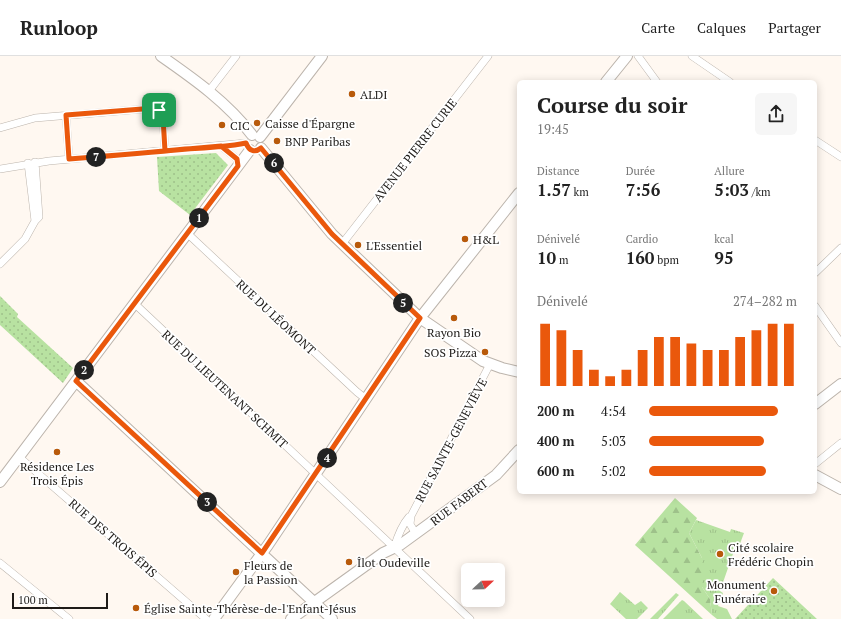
<!DOCTYPE html>
<html lang="fr">
<head>
<meta charset="utf-8">
<style>
  :root { --surface:#fff; --page:#f6f6f6; --text:#222; --muted:#767676; --line:#e0e0e0; --accent:#ea580c }
  body { margin:0; font-family:"PT Serif",serif; background:var(--page); color:var(--text); height:100vh; display:flex; flex-direction:column; font-size:15px; white-space:nowrap }
  * { box-sizing:border-box; margin:0 }
  p { font-size:13px; color:var(--muted) }
  .icon { flex:none; width:22px; height:22px; fill:none; stroke:currentColor; stroke-width:2; stroke-linecap:round; stroke-linejoin:round }
  .map { position:relative; flex:1; overflow:hidden }
  .sheet { position:absolute; left:517px; top:24px; width:300px; height:414px; display:flex; flex-direction:column; background:var(--surface); border-radius:6px; box-shadow:0 2px 10px #0003 }
  .sheet>* { flex:none }
  .needle { width:26px; rotate:68deg }
  .tools { position:absolute; left:461px; top:507px; display:grid; gap:8px }
  .tools a { display:grid; place-items:center; width:44px; height:44px; border-radius:6px; background:var(--surface); box-shadow:0 2px 10px #0003; font-size:20px }
  .scale { position:absolute; left:12px; bottom:10px; width:96px; box-sizing:border-box; padding-left:4px; border:2px solid #1e1b18; border-top:0; font-size:11px; line-height:14px; white-space:nowrap; color:#1e1b18; -webkit-text-stroke:3px #fff; paint-order:stroke }
  .pin { position:absolute; display:grid; place-items:center; width:34px; height:34px; color:#fff; margin:-17px; border-radius:8px; box-shadow:0 2px 6px #0006 }
  .km { position:absolute; width:20px; height:20px; margin:-10px; border-radius:50%; background:#222; color:#fff; font-size:11px; line-height:20px; text-align:center }
  .round { display:grid; place-items:center; flex:none; width:42px; height:42px; border-radius:6px; background:var(--page) }
  .head { display:flex; align-items:center; justify-content:space-between; height:68px; padding:0 20px }
  h1 { font-size:22px; font-weight:700; line-height:30px }
  .figures { display:grid; grid-template-columns:repeat(3,1fr); gap:6px; height:68px; padding:4px 20px }
  .figures div { display:grid; align-content:center }
  .figures b { font-size:17px; font-weight:700 }
  .figures small { font-size:11px; font-weight:400 }
  .figures p { font-size:11px }
  .chart { height:112px; padding:8px 20px }
  .chart p { display:flex; justify-content:space-between }
  .chart svg { width:100%; height:72px; margin-top:4px; stroke:var(--accent); stroke-width:6 }
  ul { padding:0 20px; list-style:none; font-size:13px }
  li { display:grid; grid-template-columns:64px 48px 1fr; align-items:center; height:30px }
  li i { height:10px; border-radius:5px; background:var(--accent) }
  header { display:flex; align-items:center; gap:24px; box-sizing:border-box; height:56px; padding:0 20px; background:var(--surface); border-bottom:1px solid var(--line) }
  header strong { font-size:19px }
  nav { display:flex; gap:22px; margin-inline-start:auto; font-size:14px }
  .map>svg:first-child { display:block }
  .grass { fill:url(#grass-tufts) }
  .forest { fill:url(#forest-firs) }
  .park { fill:url(#park-dots) }
  .lines { fill:none; stroke-linecap:round; stroke-linejoin:round }
  .street-casing { stroke:#bcb4ac; stroke-width:8 }
  .secondary-casing { stroke:#bcb4ac; stroke-width:12 }
  .street { stroke:#fff; stroke-width:7 }
  .secondary { stroke:#fff; stroke-width:10 }
  .route-casing { stroke:#fff; stroke-width:8 }
  .route { stroke:#ea580c; stroke-width:5 }
  .poi-dot { fill:#b85a0b; stroke:#fff; stroke-width:1.5 }
  .labels { text-anchor:middle; dominant-baseline:central; stroke-width:3.5; stroke-linejoin:round; paint-order:stroke }
  .poi-label { font-size:12px; fill:#1e1b18; stroke:#fff; text-anchor:start }
  .street-label { font-size:12px; fill:#1e1b18; stroke:#fff }
</style>
</head>
<body>
<header>
<strong>Runloop</strong>
<nav><a>Carte</a><a>Calques</a><a>Partager</a></nav>
</header>
<div class="map">
<svg width="841" height="563" viewBox="0 0 841 563">
  <defs>
    <pattern id="grass-tufts" width="24" height="20" patternUnits="userSpaceOnUse"><rect width="24" height="20" fill="#b8e2a1"/><path d="M3 7l-1-3M5 7V3M7 7l1-3M15 17l-1-3M17 17v-4M19 17l1-3" fill="none" stroke="#9ec18a"/></pattern>
    <pattern id="forest-firs" width="22" height="20" patternUnits="userSpaceOnUse"><rect width="22" height="20" fill="#b8e2a1"/><path d="M5 1l3.5 6h-7zM16 11l3.5 6h-7z" fill="#9ec18a"/></pattern>
    <pattern id="park-dots" width="8" height="8" patternUnits="userSpaceOnUse"><rect width="8" height="8" fill="#b8e2a1"/><path d="M2 2h.1M6 6h.1" fill="none" stroke="#9ec18a" stroke-width="1.8" stroke-linecap="round"/></pattern>
  </defs>
  <rect width="100%" height="100%" fill="#fff8f1"/>
  <path class="grass" d="M696,464L730,476L731,473L744,477L738,493L735,492L720,535L723,537L718,550L727,553L732,563H717L712,559L710,543L702,531V502L689,477Z
    M620,536L635,549L641,545L648,552L637,563H626L610,548Z
    M676,537L679,539L678,540L658,563H650Z
    M682,544L684,545L703,563H663Z"/>
  <path class="forest" d="M675,442L697,462L689,477L702,502V531L710,543L712,559L635,489Z"/>
  <path class="park" d="M216,97L228,109L190,159L159,135L157,101Z
    M0,240L18,258L17,261L73,312L63,327L0,269Z
    M773,522L817,563H735Z"/>
  <g class="lines">
    <g class="street-casing">
      <path id="street" d="M638,0L657,26
        M692,0L730,26
        M209,35L236,0
        M66,59L69,103
        M0,72L35,62L155,52L159,54L163,61L165,95
        M815,84L841,101
        M221,90L237,103L238,110
        M28,107L35,165
        M0,113L49,105L246,87
        M188,178L357,336L366,343
        M342,188L488,0
        M0,208L25,183L35,165L39,161L35,106
        M815,217L841,192
        M135,248L470,563
        M815,250L841,287
        M19,401L206,563
        M815,408L841,387
        M416,478L410,468L411,460L490,308
        M394,492C397,482 402,469 409,461
        M0,507L69,563"/>
    </g>
    <g class="secondary-casing">
      <path id="secondary" d="M161,0C194,23 228,47 252,79
        M606,26L627,0
        M260,81L322,0
        M261,92L332,178L420,262L483,305L502,312L519,316
        M76,325L332,563
        M815,348L841,328
        M815,419L841,433
        M0,426L250,94
        M214,563L268,489L420,262L519,137
        M291,563L383,497L400,489L496,419L519,394"/>
    </g>
    <use href="#street" class="street"/>
    <use href="#secondary" class="secondary"/>
  </g>
  <g class="lines">
    <g class="route-casing">
      <path id="route" d="M159,54L163,61L165,95L221,90L237,103L238,110L76,325L262,497L420,262L332,178L261,92C255,97 249,95 246,87C226,91 206,92 185,93C147,97 108,100 69,103L66,59L155,52L159,54"/>
    </g>
    <use href="#route" class="route"/>
  </g>
  <g class="poi-dot">
    <circle cx="352" cy="38" r="4"/>
    <circle cx="257" cy="67" r="4"/>
    <circle cx="222" cy="69" r="4"/>
    <circle cx="277" cy="85" r="4"/>
    <circle cx="465" cy="183" r="4"/>
    <circle cx="358" cy="189" r="4"/>
    <circle cx="454" cy="262" r="4"/>
    <circle cx="485" cy="296" r="4"/>
    <circle cx="57" cy="396" r="4"/>
    <circle cx="720" cy="498" r="4"/>
    <circle cx="349" cy="506" r="4"/>
    <circle cx="236" cy="516" r="4"/>
    <circle cx="774" cy="535" r="4"/>
    <circle cx="136" cy="552" r="4"/>
  </g>
  <g class="labels">
    <g class="poi-label">
      <text x="360" y="38">ALDI</text>
      <text x="265" y="67">Caisse d'Épargne</text>
      <text x="230" y="69">CIC</text>
      <text x="285" y="85">BNP Paribas</text>
      <text x="473" y="183">H&amp;L</text>
      <text x="366" y="189">L'Essentiel</text>
      <text x="454" y="276" text-anchor="middle">Rayon Bio</text>
      <text x="477" y="296" text-anchor="end">SOS Pizza</text>
      <text x="57" y="410" text-anchor="middle">Résidence Les<tspan x="57" dy="14">Trois Épis</tspan></text>
      <text x="728" y="491">Cité scolaire<tspan x="728" dy="14">Frédéric Chopin</tspan></text>
      <text x="357" y="506">Îlot Oudeville</text>
      <text x="244" y="509">Fleurs de<tspan x="244" dy="14">la Passion</tspan></text>
      <text x="766" y="528" text-anchor="end">Monument<tspan x="766" dy="14">Funéraire</tspan></text>
      <text x="144" y="552">Église Sainte-Thérèse-de-l'Enfant-Jésus</text>
    </g>
    <g class="street-label">
      <text transform="translate(415 94) rotate(-52)">AVENUE PIERRE CURIE</text>
      <text transform="translate(276 261) rotate(43)">RUE DU LÉOMONT</text>
      <text transform="translate(225 333) rotate(43)">RUE DU LIEUTENANT SCHMIT</text>
      <text transform="translate(451 384) rotate(-62)">RUE SAINTE-GENEVIÈVE</text>
      <text transform="translate(459 446) rotate(-37)">RUE FABERT</text>
      <text transform="translate(113 482) rotate(41)">RUE DES TROIS ÉPIS</text>
    </g>
  </g>
</svg>
<div class="tools">
<a><svg class="needle" viewBox="-14 -14 28 28"><path d="M0-13l5 13h-10z" fill="#e53935"/><path d="M0 13l5-13h-10z" fill="#767676"/></svg></a>
</div>
<div class="scale">100 m</div>
<div class="pin" style="left:159px;top:54px;background:#1e9e55"><svg class="icon" aria-label="arrive" viewBox="0 0 24 24"><path d="M6 21V4h12l-3 4 3 4H6"/></svg></div>
<b class="km" style="left:199px;top:162px">1</b>
<b class="km" style="left:84px;top:314px">2</b>
<b class="km" style="left:207px;top:446px">3</b>
<b class="km" style="left:327px;top:402px">4</b>
<b class="km" style="left:403px;top:247px">5</b>
<b class="km" style="left:274px;top:107px">6</b>
<b class="km" style="left:96px;top:101px">7</b>
<section class="sheet">
<div class="head"><div><h1>Course du soir</h1><p>19:45</p></div><a class="round"><svg class="icon" aria-label="share" viewBox="0 0 24 24"><path d="M12 15V3M7 8l5-5 5 5M5 13v7h14v-7"/></svg></a></div>
<div class="figures">
<div><p>Distance</p><b>1.57<small> km</small></b></div>
<div><p>Durée</p><b>7:56</b></div>
<div><p>Allure</p><b>5:03<small> /km</small></b></div>
</div>
<div class="figures">
<div><p>Dénivelé</p><b>10<small> m</small></b></div>
<div><p>Cardio</p><b>160<small> bpm</small></b></div>
<div><p>kcal</p><b>95</b></div>
</div>
<div class="chart"><p><span>Dénivelé</span>274–282 m</p>
<svg viewBox="0 0 160 44" preserveAspectRatio="none"><path d="M5 44V6M15 44V10M25 44V22M35 44V34M45 44V38M55 44V34M65 44V22M75 44V14M85 44V14M95 44V18M105 44V22M115 44V22M125 44V14M135 44V10M145 44V6M155 44V6"/></svg>
</div>
<ul>
<li><b>200 m</b>4:54<i style="width:87%"></i></li>
<li><b>400 m</b>5:03<i style="width:78%"></i></li>
<li><b>600 m</b>5:02<i style="width:79%"></i></li>
</ul>
</section>
</div>
</body>
</html>
